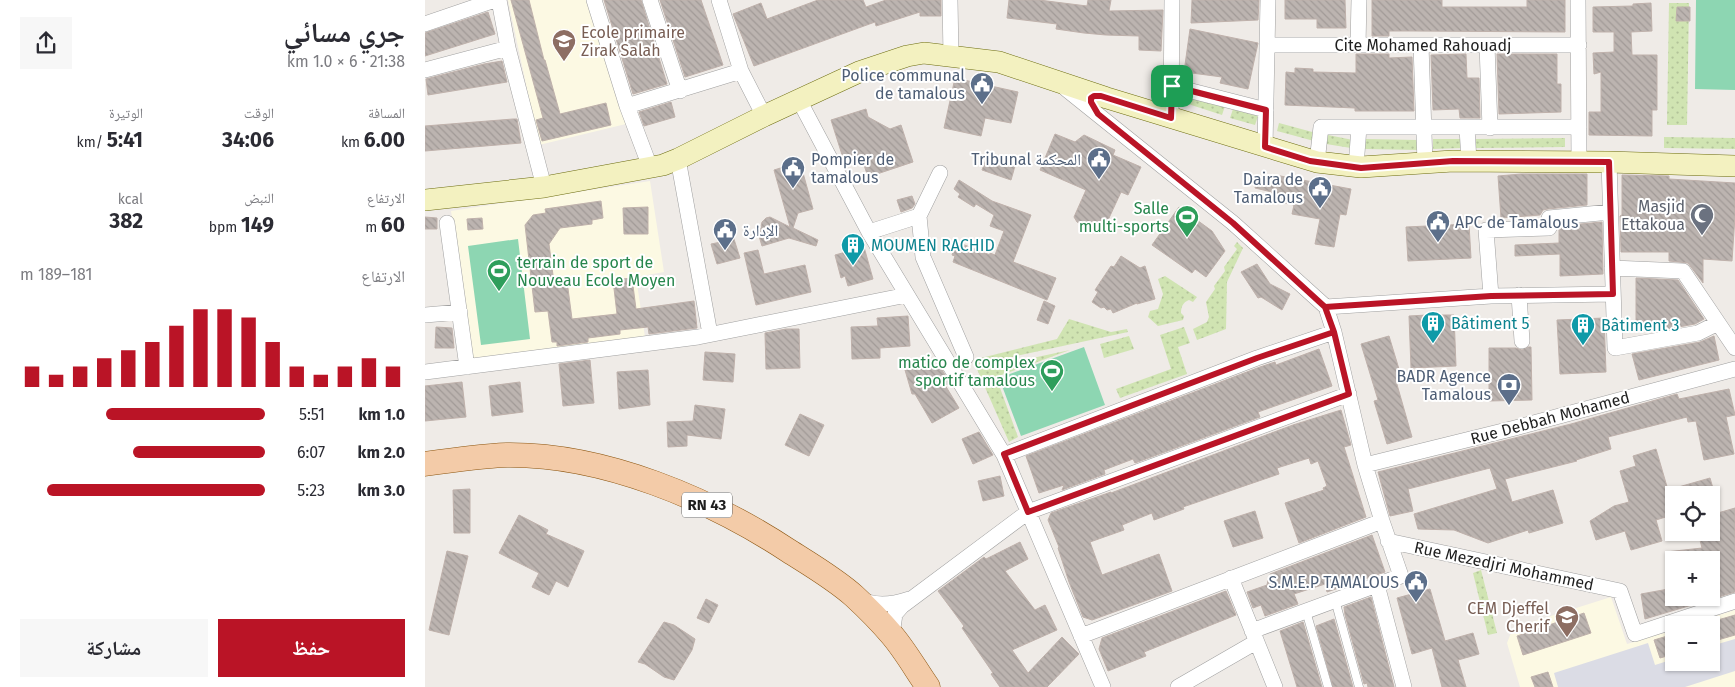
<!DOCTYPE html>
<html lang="ar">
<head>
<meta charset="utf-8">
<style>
  :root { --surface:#fff; --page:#f7f7f7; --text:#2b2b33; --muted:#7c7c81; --accent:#ba1426 }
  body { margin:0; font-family:"Fira Sans","Noto Naskh Arabic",sans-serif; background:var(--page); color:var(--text); direction:rtl; height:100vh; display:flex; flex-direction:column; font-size:19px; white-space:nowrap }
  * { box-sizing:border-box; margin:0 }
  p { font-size:16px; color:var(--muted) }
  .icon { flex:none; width:28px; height:28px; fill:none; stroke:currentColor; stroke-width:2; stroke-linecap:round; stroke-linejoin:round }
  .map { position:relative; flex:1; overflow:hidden; direction:ltr }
  .sheet { display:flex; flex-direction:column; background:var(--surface); width:425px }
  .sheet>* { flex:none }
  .tools { position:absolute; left:1240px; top:486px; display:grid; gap:10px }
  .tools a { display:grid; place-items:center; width:55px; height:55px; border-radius:0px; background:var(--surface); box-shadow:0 1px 4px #0004; font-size:25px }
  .pin { position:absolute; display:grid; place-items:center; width:42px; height:42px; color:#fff; margin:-21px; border-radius:10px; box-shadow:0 2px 8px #0006 }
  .round { display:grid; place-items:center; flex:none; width:52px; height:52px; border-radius:0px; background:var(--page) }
  .headline { display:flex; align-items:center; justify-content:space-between; height:85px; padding:0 20px }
  h1 { font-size:28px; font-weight:700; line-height:38px }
  .stats { display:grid; grid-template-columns:repeat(3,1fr); gap:8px; height:85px; padding:5px 20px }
  .stats div { display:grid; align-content:center }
  .stats b { font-size:21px; font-weight:700 }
  .stats small { font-size:14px; font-weight:400 }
  .stats p { font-size:14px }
  .chart { height:140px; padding:10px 20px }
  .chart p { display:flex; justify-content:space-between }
  .chart svg { width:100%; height:90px; margin-top:5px; stroke:var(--accent); stroke-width:6 }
  .primary-button { display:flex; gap:10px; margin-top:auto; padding:10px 20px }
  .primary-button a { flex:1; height:58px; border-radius:0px; background:var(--accent); color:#fff; font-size:20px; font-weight:700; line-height:58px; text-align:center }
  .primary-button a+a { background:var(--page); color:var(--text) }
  ul { padding:0 20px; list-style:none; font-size:16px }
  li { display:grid; grid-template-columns:80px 60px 1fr; align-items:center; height:38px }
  li i { height:12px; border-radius:6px; background:var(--accent) }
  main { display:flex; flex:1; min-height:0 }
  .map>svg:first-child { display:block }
  .education { fill:#fcf9e3 }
  .grass { fill:url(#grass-dots) }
  .pitch { fill:#8dd6b2 }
  .plaza { fill:#dbdce5 }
  .building { fill:url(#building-back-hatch); stroke:#bfb1ab }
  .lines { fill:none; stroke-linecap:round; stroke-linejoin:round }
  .lane-casing { stroke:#a0a0a0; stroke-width:9 }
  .street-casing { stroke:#a0a0a0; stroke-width:16 }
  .secondary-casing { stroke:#6d6d10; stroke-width:22 }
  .primary-casing { stroke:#8c550f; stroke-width:25 }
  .lane { stroke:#fff; stroke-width:8 }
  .street { stroke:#fff; stroke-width:15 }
  .secondary { stroke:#f3f1c0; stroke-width:21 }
  .primary { stroke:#f3cba8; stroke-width:24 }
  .route-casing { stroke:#fff; stroke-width:10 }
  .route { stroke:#ba1426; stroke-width:6 }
  .labels { text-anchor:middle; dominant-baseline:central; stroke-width:4; stroke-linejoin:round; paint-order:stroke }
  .shield { fill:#fff; stroke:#626262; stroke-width:1 }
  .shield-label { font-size:15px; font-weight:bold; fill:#1f1f1f }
  .education-label { font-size:16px; fill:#785e54; stroke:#fff; text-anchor:start }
  .street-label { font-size:16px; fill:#1f1f1f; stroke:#fff }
  .service-label { font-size:16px; fill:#4e5e75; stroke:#fff; text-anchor:end }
  .worship-label { font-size:16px; fill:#5b616d; stroke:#fff; text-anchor:end }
  .leisure-label { font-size:16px; fill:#27864d; stroke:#fff; text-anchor:end }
  .culture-label { font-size:16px; fill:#0d838f; stroke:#fff; text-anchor:start }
</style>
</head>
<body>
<main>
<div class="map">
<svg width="1310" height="687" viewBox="0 0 1310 687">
  <defs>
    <pattern id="grass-dots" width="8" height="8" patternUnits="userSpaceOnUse" patternTransform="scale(1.25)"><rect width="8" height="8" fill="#d0e4b2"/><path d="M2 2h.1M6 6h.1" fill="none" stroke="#b2c399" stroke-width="1.8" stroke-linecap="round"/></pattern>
    <pattern id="building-back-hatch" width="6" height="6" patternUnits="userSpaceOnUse" patternTransform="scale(1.25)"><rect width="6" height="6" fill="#bcb4b0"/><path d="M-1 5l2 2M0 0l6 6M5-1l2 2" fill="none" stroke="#a19a97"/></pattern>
  </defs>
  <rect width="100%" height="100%" fill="#efebe7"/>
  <path class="education" d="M83,0H164L201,124L114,145Z
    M225,181L239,272L211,277L220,337L49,362L26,211Z
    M1186,597L1202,644L1249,630V662H1286V625H1263L1310,610V687H1095L1082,643L1088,628Z"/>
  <path class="grass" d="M1244,3H1264L1262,125H1242Z
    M760,94L800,106L797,115L757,102Z
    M808,109L833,116L830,125L805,118Z
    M854,123L891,133L889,141L852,131Z
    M903,135L928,140L926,148L901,144Z
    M1239,137L1310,138V149L1239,148Z
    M1140,138V147L1051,148V139Z
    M940,139L994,140V150L940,149Z
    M1008,139H1036V148L1008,149Z
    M812,242L818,248L802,282L801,329L772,340L768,329L782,322L784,317L781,302L790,289L789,286L800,271L799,267L812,249L809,246Z
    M740,276L772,297L768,302L764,300C758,302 756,307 756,313L759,316L758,320L733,326L723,317L725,311L733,309L738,294L733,279Z
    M644,319L686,332L702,329L703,332L559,363L561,368L645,350L571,377L593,437L584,442L548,360L632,339Z
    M759,327L765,343L753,347L762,374L695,398L691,389L746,369L735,335Z
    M704,336L709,349L679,358L675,344Z
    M1056,570L1072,633L1063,635L1048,573Z"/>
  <path class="pitch" d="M1271,0H1310V90L1270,89Z
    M93,239L105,339L56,345L43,246Z
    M659,347L680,405L596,436L574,378Z"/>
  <path class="plaza" d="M1310,639V671L1260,687H1133L1129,673L1223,643L1230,665L1249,659V662H1286V646Z"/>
  <path class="building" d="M86,0H104L119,60H120L135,114L181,103L186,125L117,141L111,120L118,118Z
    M179,0H216L242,84L208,94Z
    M235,0H276L298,65L260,77Z
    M393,0H438L441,7L461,0H516V16H495V12L451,26L450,22L329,66L308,14L336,3L342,19Z
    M584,0H614L662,6L663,0H686L684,11L738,10L736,51L714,50V36L681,35L659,33L631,29L632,24L582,18Z
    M767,0H834L833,20L766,23Z
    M860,0H920L921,28H892V19H860Z
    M947,0H1017V7H1102V0H1140V32L988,31H964V36H947Z
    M1226,3L1227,31L1206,32L1207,55H1232V110H1227V136L1164,135V112H1176V72L1169,74L1168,53L1189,52V32H1168V7L1208,6V4Z
    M1252,7H1265V21H1251Z
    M63,12L70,34L0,56V33Z
    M765,29L833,43L823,89L795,83L797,77L759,72Z
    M931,54H964V58L987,57L989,111H930V108L860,105L861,72L870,73V68L888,69V72L931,73Z
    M1041,54L1042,78H1054L1055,118H1035L1034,109L1008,110L1006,55Z
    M1072,54H1132V84H1136V112L1074,114Z
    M77,61L82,82L3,95L1,79L59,64Z
    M530,78L593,92L586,123L560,118L556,136L519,128Z
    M246,102L250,117L219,126L214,112Z
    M441,109L443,117L465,129L476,125L488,162L443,177L436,156L419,161L406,120Z
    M88,119H92L96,143L0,151V126Z
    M630,134L650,142L659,135L690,150L688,155L716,167L703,195L696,192L678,231L670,232L652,222L649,217L661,190L615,170Z
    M562,157L590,166L586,180L557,170Z
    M375,162L388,209L373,213L368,228L393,240L391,246L364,238L337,246L334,236L337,222L341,218L345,217L365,227L349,170Z
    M1096,174H1162V205L1123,209L1118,210L1115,215L1076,218L1073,176Z
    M833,175L849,180L850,175L926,189L921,215L915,214L909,247L890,244L895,219L867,214L869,205L845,200L847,192L830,188Z
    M1197,175L1244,176V179L1310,183V216L1307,261L1278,259V283L1263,263L1244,261V252H1196L1195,216L1197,215Z
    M534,180L567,201L606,215L588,262L631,278L622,300L528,262L530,256L527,255L532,242L565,255V253L570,255L579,231L565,226L569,215L551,204L549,207L533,197L535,194L529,189Z
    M487,196L490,204L487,208L476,212L472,200Z
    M176,201L178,218L167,220V224L135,228L124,244L129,283L142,281L147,319L192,314L188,280L207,278L211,309L269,301L272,328L224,334L223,327L195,330V334L163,338V342L132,346V342H127L123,311L110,312L100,225L108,215L121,213L120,209Z
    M223,207V234H199L198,208Z
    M754,207L787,231L800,251L781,277L770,269L767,273L727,245Z
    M0,217L12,218V229H0Z
    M57,218L58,229L43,230L42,219Z
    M1177,222L1178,274L1135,276V254L1090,256V245L1134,243V226Z
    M1044,224L1046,258L983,261L981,227Z
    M308,236L315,258L292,264L286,244L296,242V239Z
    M439,247L448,279L423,286L420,276L416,278L410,255Z
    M333,250L339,274L380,265L386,292L331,305L319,253Z
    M696,256L715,268L720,266L730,299L712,304V303L688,313L686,309L682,310L679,307L676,308L667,302L673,292L670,290L686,266L689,267Z
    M832,264L845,284L865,294L857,310L836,297L833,298L816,272Z
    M1211,278L1253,280L1279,319L1270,324L1237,330V324L1211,325Z
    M619,301L630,306L623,324L612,320Z
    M1002,315H1029L1031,366L986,368L984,316Z
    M483,316L485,346L455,348V358L427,359L426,327L453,326L452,318Z
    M1179,318L1181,372L1135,374L1132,320Z
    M11,327L27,328L29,348H10Z
    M361,329H374L375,368L341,369L340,333Z
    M964,336L977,379L971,381L987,437L962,444L949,401L953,400L936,344Z
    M1289,336L1294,360L1214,380L1207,354L1275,342Z
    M1103,347H1106L1107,400L1064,401V348H1091L1097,350Z
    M894,349L907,386L833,412L835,417L710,463L708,459L679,470L680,474L637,490L639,485L614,493L601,456L835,367L850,362L851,365Z
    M280,352L310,354L308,382L278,380Z
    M165,360L169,403L138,406L134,364Z
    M497,365L498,370L514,365L525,383L520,385L534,408L507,423L490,394H487L480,370Z
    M223,370L225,405L194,409L192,372Z
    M37,382L41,417L0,421V386Z
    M95,382L98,412L67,416L64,386Z
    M1304,389L1310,415L1301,417L1309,454L1279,460L1271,421L1263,422L1262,417L1183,437L1186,449L1151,460L1152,461L1080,479L1087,502L1128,490L1138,523L1104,533L1103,530L1063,543L1029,530L993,529L989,514L1072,489L1065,468L983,489L988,511L965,516L953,472L1146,424L1252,394L1254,399Z
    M270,405L300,409L296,439L262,435V446L243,447L242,422L268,421Z
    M916,410L926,445L919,447L941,517L874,543L860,503L899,490L898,488L902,486L893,461L886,464L884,458L852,468L854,474L758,507L759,509L729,520L727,513L697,525L699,530L665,542L677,575L734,554L747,591L667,620L658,617L644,582L633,548L634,547L623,520L626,513L686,492V493L868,425Z
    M375,414L399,425L384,456L360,445Z
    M554,432L568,455L548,464L537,439Z
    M1231,449L1243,490L1285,478L1290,495H1242L1247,515L1231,520L1237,541L1206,550L1200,531L1171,540L1165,521L1189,506L1204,502L1195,471L1211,466L1208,456Z
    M575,476L579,496L558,501L553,481Z
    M45,489V533H29L28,490Z
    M1310,508V592L1220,619L1216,594L1249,588V598H1286V560H1241V552L1277,548L1273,532H1286V515Z
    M830,511L838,538L808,547L799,521Z
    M94,515L123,530L121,534L159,551L143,587L131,581L124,595L107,587L114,573L74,553Z
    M947,535L960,572L902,592L900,584L869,594L873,604L840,616L836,605L828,608L822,592L842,585L843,580L846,577L845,574Z
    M595,542L603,559L580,571L610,610L620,605L632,630L587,650L603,673L637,637L654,654L622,687H575L566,674L568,673L537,628L539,626L513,591L559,557L561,559Z
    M22,551L43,556L24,635L4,630Z
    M1005,589L1020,641L1048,633L1054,654L1033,660L1041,687H1017L1007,648L987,654L972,598Z
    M801,591L811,615L719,652L721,656L683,671L674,649L677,638Z
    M946,597L969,687H943L942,683L939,684L920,615L919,607Z
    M281,599L293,605L284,623L272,618Z
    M1159,613L1166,633L1098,655L1092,636Z
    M1310,615V635L1286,642V622Z
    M909,619L928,687H908L891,626Z
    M239,622L249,625L270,639L267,650L249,680L239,677L220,664L213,662Z
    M878,622L897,687H872L869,677L855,631Z
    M1249,634V654L1235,658L1229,640Z
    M1123,672L1128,687H1110L1106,677Z"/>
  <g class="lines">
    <g class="lane-casing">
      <path id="lane" d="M910,600L934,687
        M881,611L903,687"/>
    </g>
    <g class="street-casing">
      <path id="street" d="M74,0L83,48L119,187
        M169,0L202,106L225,167
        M225,0L255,91
        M294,0L316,71L339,116
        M525,0L526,56
        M1153,0L1154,162
        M0,24L70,0
        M843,45H1154
        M933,45L934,0
        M996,45L1000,163
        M1062,45L1065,128
        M0,70L83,48
        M747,86L841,110
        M641,89L808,223L901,307L909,332L940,465L957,521L976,576L827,631
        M374,100L444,232L579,455
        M202,106L316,71
        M746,118L747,0
        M1042,128L1044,161
        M840,147L843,0
        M253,159L285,334
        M892,162L896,127H1154
        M1184,162L1190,348L1273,333L1293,323
        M931,167L934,127
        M494,216L498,257L541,357
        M22,223L42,367
        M444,232L494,216L515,173
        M1187,268L1258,271L1310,348
        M1094,295L1097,341
        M1066,296L1188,294
        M901,307L1066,296L1061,230L1124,228V218L1185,212
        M0,315L35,312
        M0,372L273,337L482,295
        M940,465L1090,428L1310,369
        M963,541L1195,591L1210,634L1310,601
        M806,578L850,687
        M952,585L979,687
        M434,598C449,607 469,604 484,599
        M467,635L470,614L477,606L603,512L924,394
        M656,636L957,521
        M678,687L579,455L832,358L909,332
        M753,687L831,642"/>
    </g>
    <g class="secondary-casing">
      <path id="secondary" d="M0,200L119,187L238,165L253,159L339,116L434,72L482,56L499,53L574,62L682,98L892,162L936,167L1028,161L1184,162L1310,166"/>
    </g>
    <g class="primary-casing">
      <path id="primary" d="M0,464C27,460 55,456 82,455C179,454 285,499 364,551C386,565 410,579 429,596C442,608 455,621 466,634C480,650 491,670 503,687"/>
    </g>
    <use href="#lane" class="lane"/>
    <use href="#street" class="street"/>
    <use href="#secondary" class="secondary"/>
    <use href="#primary" class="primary"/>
  </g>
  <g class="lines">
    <g class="route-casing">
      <path id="route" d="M747,86L746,118L676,96H669L666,98V102L673,114L808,223L900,307L909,332L924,394L603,512L579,454L832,358L909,332L900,307L1066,296L1188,294L1184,162L1028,161L936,168L885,161L840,147L841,110L747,86"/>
    </g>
    <use href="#route" class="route"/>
  </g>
  <defs>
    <g id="school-pin" transform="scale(1.25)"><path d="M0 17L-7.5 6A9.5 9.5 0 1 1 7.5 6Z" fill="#8d6e63" stroke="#fff"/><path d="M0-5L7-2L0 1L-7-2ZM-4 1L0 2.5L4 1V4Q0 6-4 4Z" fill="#fff"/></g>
    <g id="civic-pin" transform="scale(1.25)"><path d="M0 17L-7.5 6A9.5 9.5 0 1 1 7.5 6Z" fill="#5c6f8a" stroke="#fff"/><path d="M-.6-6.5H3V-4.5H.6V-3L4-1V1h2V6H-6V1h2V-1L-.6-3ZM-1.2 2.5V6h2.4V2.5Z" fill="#fff"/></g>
    <g id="mosque-pin" transform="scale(1.25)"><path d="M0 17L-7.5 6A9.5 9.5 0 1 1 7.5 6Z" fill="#6b7280" stroke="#fff"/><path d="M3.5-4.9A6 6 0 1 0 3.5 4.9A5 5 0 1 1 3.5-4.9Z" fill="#fff"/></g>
    <g id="stadium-pin" transform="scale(1.25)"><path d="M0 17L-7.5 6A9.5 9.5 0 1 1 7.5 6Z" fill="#2e9e5b" stroke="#fff"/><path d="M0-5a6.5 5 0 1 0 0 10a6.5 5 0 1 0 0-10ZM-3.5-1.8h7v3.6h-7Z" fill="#fff"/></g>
    <g id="building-pin" transform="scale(1.25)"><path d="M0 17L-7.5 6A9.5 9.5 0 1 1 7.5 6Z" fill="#0f9aa8" stroke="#fff"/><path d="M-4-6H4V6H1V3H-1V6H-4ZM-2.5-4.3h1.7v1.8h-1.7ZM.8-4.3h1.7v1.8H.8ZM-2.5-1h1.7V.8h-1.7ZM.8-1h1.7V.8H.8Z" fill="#fff"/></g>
    <g id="bank-pin" transform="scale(1.25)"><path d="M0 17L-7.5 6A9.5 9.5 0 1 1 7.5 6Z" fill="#5c6f8a" stroke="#fff"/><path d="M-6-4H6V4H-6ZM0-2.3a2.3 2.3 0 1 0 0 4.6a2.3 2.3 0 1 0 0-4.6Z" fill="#fff"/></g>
  </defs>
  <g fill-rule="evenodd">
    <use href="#school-pin" x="139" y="41"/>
    <use href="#civic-pin" x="557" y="84"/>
    <use href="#civic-pin" x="674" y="159"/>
    <use href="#civic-pin" x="368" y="168"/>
    <use href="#civic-pin" x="895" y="188"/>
    <use href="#mosque-pin" x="1277" y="215"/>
    <use href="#stadium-pin" x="762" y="217"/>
    <use href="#civic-pin" x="1013" y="222"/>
    <use href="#civic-pin" x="300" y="230"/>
    <use href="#building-pin" x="428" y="245"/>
    <use href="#stadium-pin" x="74" y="271"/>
    <use href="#building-pin" x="1008" y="323"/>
    <use href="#building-pin" x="1158" y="325"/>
    <use href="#stadium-pin" x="627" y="371"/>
    <use href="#bank-pin" x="1084" y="385"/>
    <use href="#civic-pin" x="991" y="582"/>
    <use href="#school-pin" x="1142" y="617"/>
  </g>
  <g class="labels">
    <rect class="shield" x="257" y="492.5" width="50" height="25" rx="4"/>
    <g class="shield-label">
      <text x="282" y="505">RN 43</text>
    </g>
    <g class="education-label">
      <text x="156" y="32">Ecole primaire<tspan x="156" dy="18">Zirak Salah</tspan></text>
      <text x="1124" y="608" text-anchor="end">CEM Djeffel<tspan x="1124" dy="18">Cherif</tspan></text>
    </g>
    <g class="street-label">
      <text x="998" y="45">Cite Mohamed Rahouadj</text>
      <text transform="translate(1125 418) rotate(-15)">Rue Debbah Mohamed</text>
      <text transform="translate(1079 566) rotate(12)">Rue Mezedjri Mohammed</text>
    </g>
    <g class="service-label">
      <text x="540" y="75">Police communal<tspan x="540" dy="18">de tamalous</tspan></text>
      <text x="386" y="159" text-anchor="start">Pompier de<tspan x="386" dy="18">tamalous</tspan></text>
      <text x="656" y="159">Tribunal المحكمة</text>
      <text x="878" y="179">Daira de<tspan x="878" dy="18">Tamalous</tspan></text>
      <text x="1030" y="222" text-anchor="start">APC de Tamalous</text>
      <text x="318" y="230" text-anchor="start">الإدارة</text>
      <text x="1066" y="376">BADR Agence<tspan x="1066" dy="18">Tamalous</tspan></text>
      <text x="974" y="582">S.M.E.P TAMALOUS</text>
    </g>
    <g class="worship-label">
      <text x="1260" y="206">Masjid<tspan x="1260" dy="18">Ettakoua</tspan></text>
    </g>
    <g class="leisure-label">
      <text x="744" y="208">Salle<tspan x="744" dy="18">multi-sports</tspan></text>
      <text x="92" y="262" text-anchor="start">terrain de sport de<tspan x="92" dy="18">Nouveau Ecole Moyen</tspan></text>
      <text x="610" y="362">matico de complex<tspan x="610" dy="18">sportif tamalous</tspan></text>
    </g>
    <g class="culture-label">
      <text x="446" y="245">MOUMEN RACHID</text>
      <text x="1026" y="323">Bâtiment 5</text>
      <text x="1176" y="325">Bâtiment 3</text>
    </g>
  </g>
</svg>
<div class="tools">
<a><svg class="icon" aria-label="locate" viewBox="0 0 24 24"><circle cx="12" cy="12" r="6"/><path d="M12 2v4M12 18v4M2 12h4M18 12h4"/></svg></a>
<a>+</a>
<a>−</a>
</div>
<div class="pin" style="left:747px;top:86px;background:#1e9e55"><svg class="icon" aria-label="arrive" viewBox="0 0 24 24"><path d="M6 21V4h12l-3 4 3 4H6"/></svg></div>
</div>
<section class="sheet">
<div class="headline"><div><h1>جري مسائي</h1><p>21:38 · 6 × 1.0 km</p></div><a class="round"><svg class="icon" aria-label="share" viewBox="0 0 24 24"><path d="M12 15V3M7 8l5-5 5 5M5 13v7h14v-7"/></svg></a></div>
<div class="stats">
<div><p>المسافة</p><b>6.00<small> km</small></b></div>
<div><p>الوقت</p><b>34:06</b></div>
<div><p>الوتيرة</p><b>5:41<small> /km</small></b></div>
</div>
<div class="stats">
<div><p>الارتفاع</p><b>60<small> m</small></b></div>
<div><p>النبض</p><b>149<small> bpm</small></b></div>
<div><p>kcal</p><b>382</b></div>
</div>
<div class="chart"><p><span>الارتفاع</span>181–189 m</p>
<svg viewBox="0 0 160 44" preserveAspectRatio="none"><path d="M5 44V34M15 44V38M25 44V34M35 44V30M45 44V26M55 44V22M65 44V14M75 44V6M85 44V6M95 44V10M105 44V22M115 44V34M125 44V38M135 44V34M145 44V30M155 44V34"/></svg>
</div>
<ul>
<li><b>1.0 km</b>5:51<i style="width:65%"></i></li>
<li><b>2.0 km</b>6:07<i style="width:54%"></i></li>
<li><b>3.0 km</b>5:23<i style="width:89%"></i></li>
</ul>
<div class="primary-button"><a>حفظ</a><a>مشاركة</a></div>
</section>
</main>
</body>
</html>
